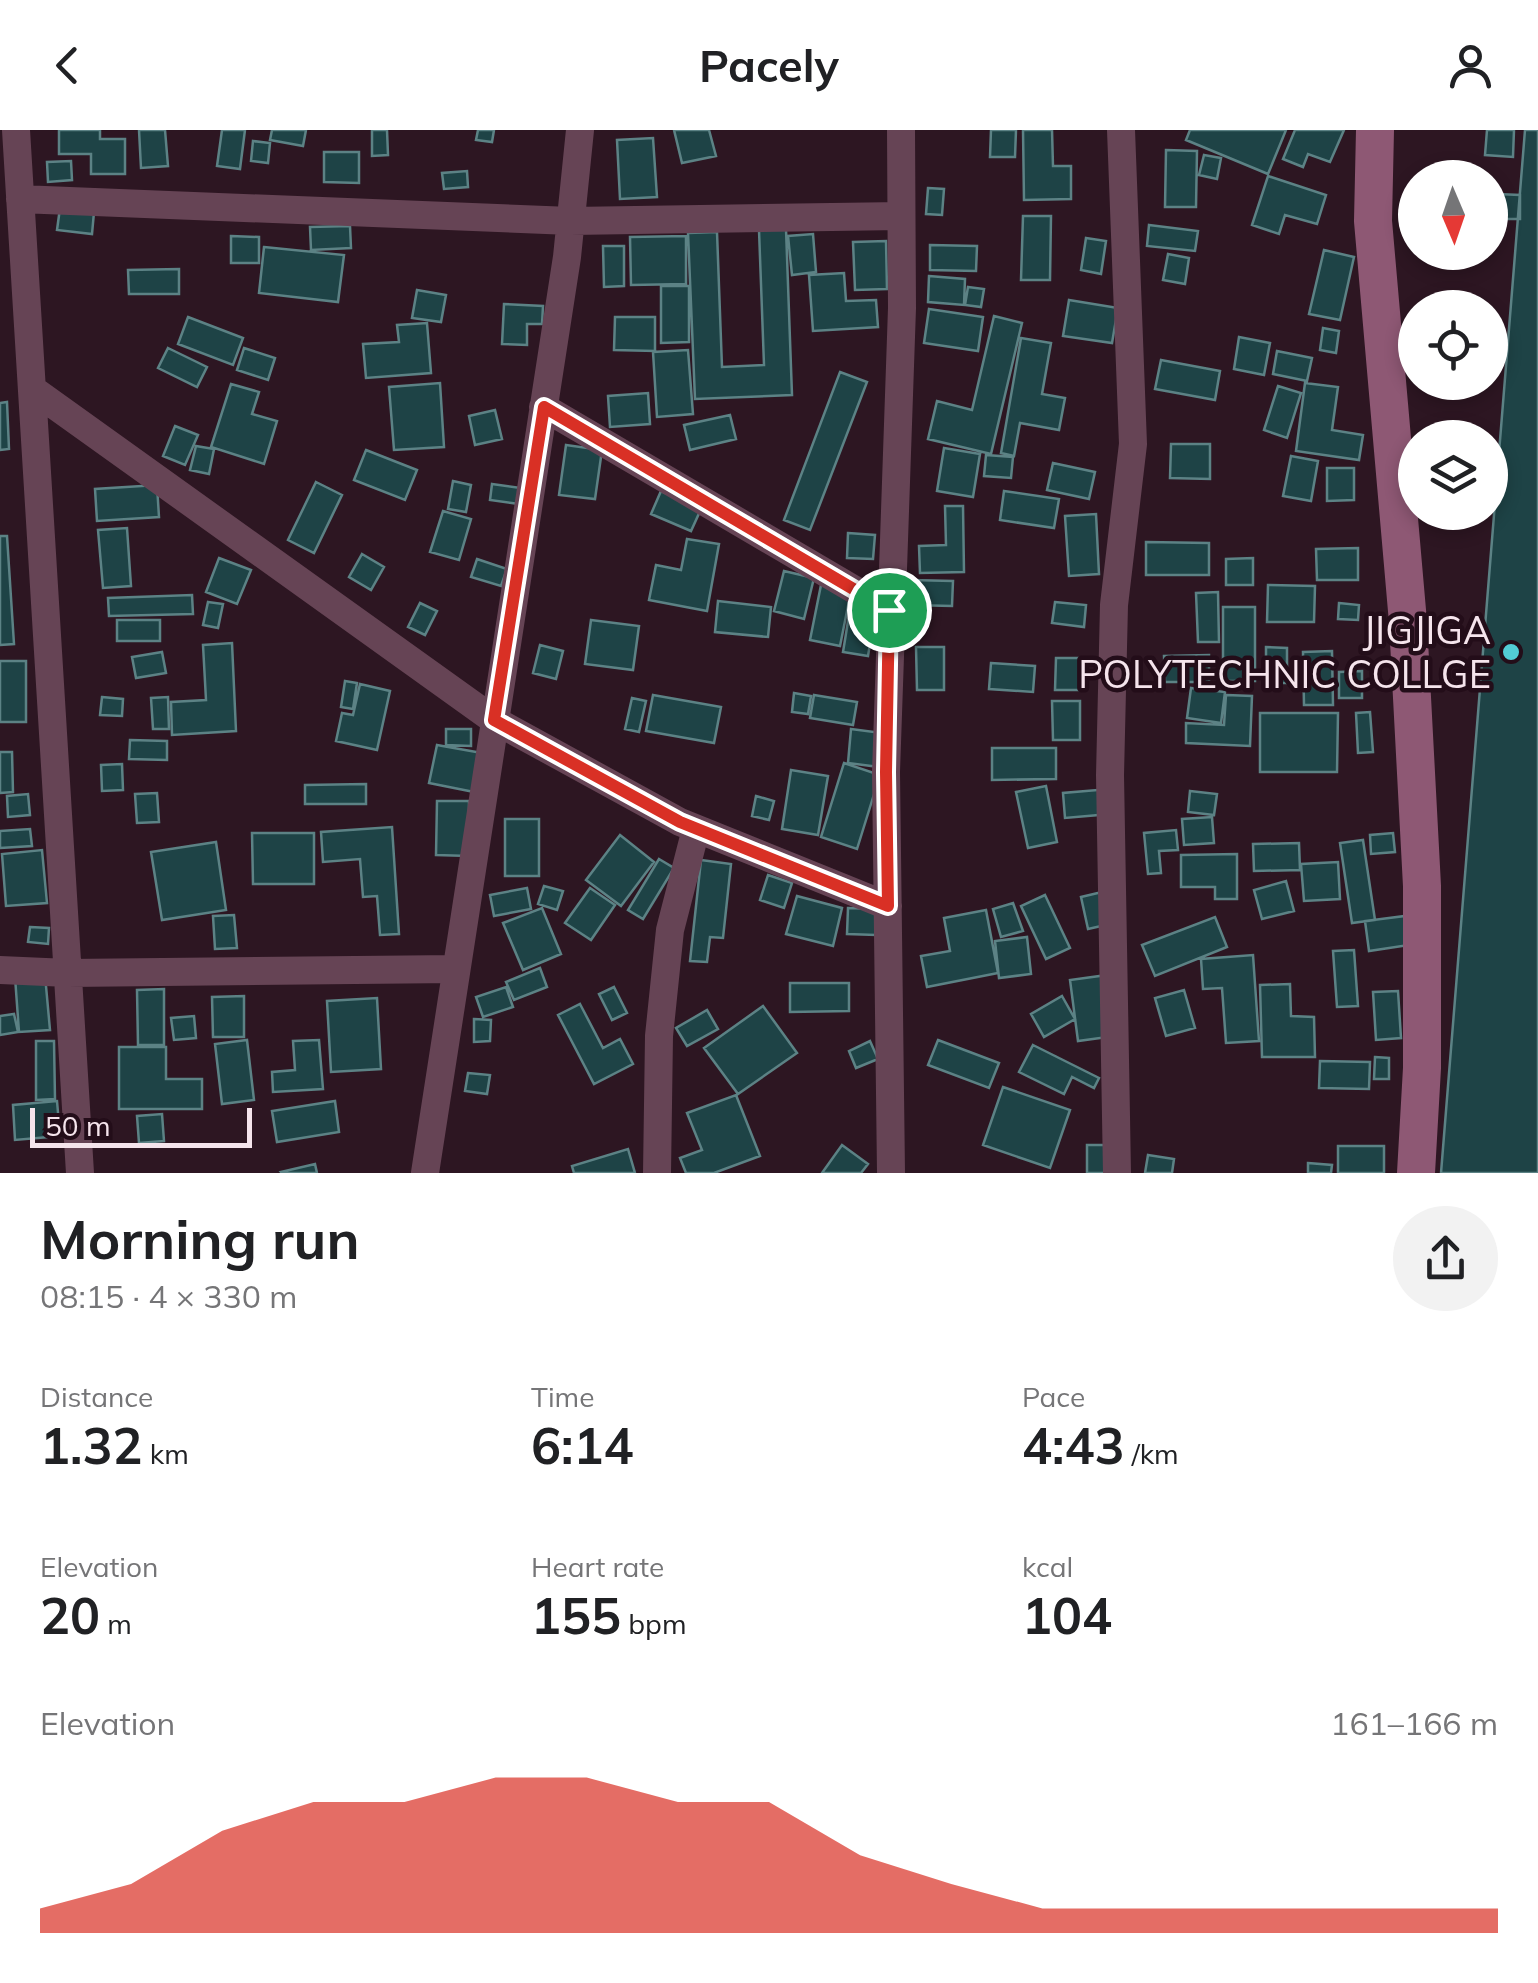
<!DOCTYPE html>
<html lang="en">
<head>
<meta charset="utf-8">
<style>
  :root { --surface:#fff; --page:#f2f2f2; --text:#202124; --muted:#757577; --accent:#d93025 }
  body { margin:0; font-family:Mulish,sans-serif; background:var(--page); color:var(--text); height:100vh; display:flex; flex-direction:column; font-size:38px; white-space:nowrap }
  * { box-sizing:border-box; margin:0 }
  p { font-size:32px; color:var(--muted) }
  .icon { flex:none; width:55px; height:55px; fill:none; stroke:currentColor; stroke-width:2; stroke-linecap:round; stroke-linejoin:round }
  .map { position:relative; height:1043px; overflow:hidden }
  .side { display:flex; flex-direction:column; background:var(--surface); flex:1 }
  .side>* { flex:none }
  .needle { width:65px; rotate:178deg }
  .buttons { position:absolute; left:1398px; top:30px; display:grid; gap:20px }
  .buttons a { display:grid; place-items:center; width:110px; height:110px; border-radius:50%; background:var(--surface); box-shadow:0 5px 15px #0003; font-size:50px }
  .scale { position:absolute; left:30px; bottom:25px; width:222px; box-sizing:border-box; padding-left:10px; border:5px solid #f5e4ec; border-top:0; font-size:28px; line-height:35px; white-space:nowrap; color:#f5e4ec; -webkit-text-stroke:8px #230d19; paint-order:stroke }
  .pin { position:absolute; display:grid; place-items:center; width:85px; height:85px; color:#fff; margin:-42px; border:5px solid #fff; border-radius:50%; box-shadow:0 2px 10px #0007 }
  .round { display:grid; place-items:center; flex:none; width:105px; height:105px; border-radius:52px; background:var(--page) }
  .summary { display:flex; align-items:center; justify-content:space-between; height:170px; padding:0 40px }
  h1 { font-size:55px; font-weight:700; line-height:75px }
  .stats { display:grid; grid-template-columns:repeat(3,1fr); gap:15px; height:170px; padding:10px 40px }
  .stats div { display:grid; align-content:center }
  .stats b { font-size:50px; font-weight:700 }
  .stats small { font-size:28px; font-weight:400 }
  .stats p { font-size:28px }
  .chart { height:280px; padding:20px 40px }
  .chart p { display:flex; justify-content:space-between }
  .chart svg { width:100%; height:180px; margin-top:10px; fill:var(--accent); opacity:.7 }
  header { display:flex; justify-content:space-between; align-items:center; height:130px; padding:0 40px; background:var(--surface); font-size:45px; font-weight:700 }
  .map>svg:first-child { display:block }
  .building { fill:#1e4346; stroke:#5c8285; stroke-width:2.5 }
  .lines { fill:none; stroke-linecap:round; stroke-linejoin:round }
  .street { stroke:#645; stroke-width:28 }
  .secondary { stroke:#8e5874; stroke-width:38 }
  .route-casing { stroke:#fff; stroke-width:20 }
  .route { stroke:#d93025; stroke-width:12 }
  .poi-dot { fill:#52ccd5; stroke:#230d19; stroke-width:4 }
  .labels { text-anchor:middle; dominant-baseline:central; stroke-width:9; stroke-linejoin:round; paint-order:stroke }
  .poi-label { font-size:38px; fill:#f5e4ec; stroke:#230d19; text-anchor:end }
</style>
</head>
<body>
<header><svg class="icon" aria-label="back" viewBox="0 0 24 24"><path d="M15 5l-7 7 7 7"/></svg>Pacely<svg class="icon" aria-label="person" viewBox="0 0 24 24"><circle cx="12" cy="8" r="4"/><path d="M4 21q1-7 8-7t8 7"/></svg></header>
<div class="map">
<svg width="1538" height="1043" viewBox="0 0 1538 1043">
  <rect width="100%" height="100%" fill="#2d1622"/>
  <path class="building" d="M59,0H100V9H125V44H91V24H59Z
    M139,0H165L168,36L141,38Z
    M222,0H245L240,39L217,36Z
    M272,0H306L303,16L270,10Z
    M372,0H387L388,25L372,26Z
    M478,0H494L492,12L476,10Z
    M674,0H709L716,26L682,33Z
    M991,0H1016L1015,27H990Z
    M1023,0H1052L1053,36H1071V69L1024,70Z
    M1190,0H1286L1268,44L1186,10Z
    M1295,0H1344L1330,32L1308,24L1303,37L1283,29Z
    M1487,0H1514L1513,27L1485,25Z
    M1525,0H1538V1043H1441Z
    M653,8L657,67L620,69L617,10Z
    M253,11L270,13L268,33L251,31Z
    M1166,20L1197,21L1196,77H1165Z
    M324,22H359V53L324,52Z
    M1204,25L1221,28L1217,49L1199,45Z
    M71,31L72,50L48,52L47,32Z
    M467,41L468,57L444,59L442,43Z
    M1268,46L1326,65L1317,94L1285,85L1279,104L1252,95Z
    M928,58L944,59L942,85L926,84Z
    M1497,64L1520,65V89H1497Z
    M60,78L94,82L92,104L57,100Z
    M1023,86H1051L1050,150H1021Z
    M1149,95L1198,101L1195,121L1147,116Z
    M350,96L351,118L311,120L310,97Z
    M786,99L792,265L695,269L688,103L717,102L722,237L764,235L759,100Z
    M813,104L816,142L792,145L788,106Z
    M231,106L259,107V133H231Z
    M686,106V154L631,155L630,107Z
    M1086,108L1106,111L1101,144L1081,140Z
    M886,111L887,159L855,160L853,112Z
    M930,115L977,116L976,141L930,140Z
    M603,116H624V156L604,157Z
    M264,117L344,125L338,172L259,163Z
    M1324,120L1354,127L1340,190L1309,184Z
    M1168,124L1189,128L1185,154L1163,150Z
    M179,139V164H129L128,140Z
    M844,143L846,171L876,170L878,197L813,201L809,145Z
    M929,146L965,149L964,175L928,172Z
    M661,156H689V212L661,213Z
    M968,157L984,159L981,177L965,175Z
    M417,160L446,165L441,192L412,188Z
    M1069,170L1118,178L1112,213L1063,206Z
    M504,174L543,176L542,194H527V215L502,214Z
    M929,179L983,187L978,221L924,213Z
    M994,186L1022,193L991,324L928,309L937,271L972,280Z
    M188,187L243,208L233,235L178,214Z
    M615,187H655V221L614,220Z
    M427,193L431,243L366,248L363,214L399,212L397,195Z
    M1323,198L1339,201L1336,223L1320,220Z
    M1239,207L1270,213L1264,245L1234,239Z
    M1021,208L1051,213L1042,264L1065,268L1059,300L1020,293L1014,326L1001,323Z
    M168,218L207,237L197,257L158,238Z
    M244,218L275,228L268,250L237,240Z
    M688,220L693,284L657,287L653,222Z
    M1277,221L1312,228L1307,251L1273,244Z
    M1161,230L1220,241L1215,270L1155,259Z
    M840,242L867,252L810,400L784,390Z
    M440,253L444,317L394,320L389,257Z
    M1305,253L1338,257L1332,300L1363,305L1359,330L1296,321Z
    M231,254L259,262L252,284L277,291L264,334L211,317Z
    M1278,256L1301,263L1287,308L1264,300Z
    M648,263L650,294L610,297L608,266Z
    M7,272L9,319L0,320V273Z
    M495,280L502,309L475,315L469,286Z
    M730,285L736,309L690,320L684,295Z
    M175,296L198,305L185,335L163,326Z
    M1171,314H1210V349L1170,348Z
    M566,315L602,320L595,369L559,365Z
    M196,316L214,319L209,344L190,340Z
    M944,318L980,324L973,367L937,361Z
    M366,320L417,340L405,370L354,350Z
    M986,325L1013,327L1011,348L984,346Z
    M1291,326L1318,331L1311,371L1283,366Z
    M1053,333L1095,342L1089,369L1047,360Z
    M1327,338H1354V370L1327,371Z
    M453,351L471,355L466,382L448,379Z
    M316,352L342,365L314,423L288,410Z
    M492,354L521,358L519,374L490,370Z
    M157,355L159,387L97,391L95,359Z
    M661,361L701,379L691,401L651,384Z
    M1004,361L1059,369L1054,398L1000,390Z
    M945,376H963L964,442L920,443L919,416L946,415Z
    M443,381L471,389L459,430L430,422Z
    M1096,384L1099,444L1069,446L1065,386Z
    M127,398L131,456L103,458L98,400Z
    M848,403L875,405L873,429L847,428Z
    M0,406H7L14,514L0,515Z
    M687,409L719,414L707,481L649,470L656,435L681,440Z
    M1146,412L1209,413V445H1146Z
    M1358,418V450H1317L1316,419Z
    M362,424L384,437L371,460L349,447Z
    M219,428L251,440L237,474L206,462Z
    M1253,428V455H1226V429Z
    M477,429L507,439L501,456L471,447Z
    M784,441L814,448L804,489L774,481Z
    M911,450L953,451L952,476L910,475Z
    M821,455L851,461L840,516L810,510Z
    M1268,455L1315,456L1314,492H1267Z
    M853,461L878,465L868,526L843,522Z
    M1218,462L1219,512H1198L1196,463Z
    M192,465L193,484L109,486L108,468Z
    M718,471L771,477L768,507L715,502Z
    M208,472L223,474L218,498L203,495Z
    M1055,472L1086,475L1084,497L1052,493Z
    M420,473L437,481L425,505L408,497Z
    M1339,473L1359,475L1358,490L1338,489Z
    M1223,477H1255V551H1223Z
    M117,490H160V511H117Z
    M591,490L639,496L633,540L585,534Z
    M232,513L236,601L172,605L171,572L206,570L203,515Z
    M540,515L563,521L556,549L533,543Z
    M916,517H944V560H917Z
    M1266,517L1287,518V553H1266Z
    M1332,521L1333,575H1304L1303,522Z
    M162,522L166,543L136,548L132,527Z
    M1209,525V552H1165L1164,526Z
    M1056,528H1080V560H1055Z
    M0,531H26V592H0Z
    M991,533L1035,536L1033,562L989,559Z
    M1362,541V568H1339V542Z
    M345,551L357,553L353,579L341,577Z
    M360,554L390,561L377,620L336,611L342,583L353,585Z
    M1191,558L1225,562L1221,593L1187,588Z
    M794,563L811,566L808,584L792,582Z
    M653,565L721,577L714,613L646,601Z
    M814,565L857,572L853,595L810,588Z
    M1226,565L1252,566L1250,616L1186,613V593L1224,595Z
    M102,567L123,569L122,586L100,585Z
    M168,567L169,599H153L151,568Z
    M632,568L646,571L639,602L625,599Z
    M1052,571H1080V610H1053Z
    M1370,582L1373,622L1358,623L1356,583Z
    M1260,583H1338L1337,642H1260Z
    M446,599H471V616L446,615Z
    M851,599L882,603L879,637L848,633Z
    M130,610L167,611V630L129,629Z
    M437,615L482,623L474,662L429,653Z
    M992,618H1056V649L992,650Z
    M0,622H12L13,662L0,663Z
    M844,633L880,645L857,719L821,707Z
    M122,634L123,660L102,661L101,635Z
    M791,640L828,646L818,705L782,699Z
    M366,654V674H305V655Z
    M1046,656L1057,712L1028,718L1016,662Z
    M1109,659L1110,684L1065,688L1063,663Z
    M1190,661L1217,664L1214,685L1188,682Z
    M157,663L159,692L137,693L135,664Z
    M28,664L30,685L8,687L7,666Z
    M756,666L774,671L769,690L752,686Z
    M437,671H469V726L436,725Z
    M1212,687L1214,713L1184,715L1182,689Z
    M505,689H539V746H505Z
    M392,697L399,804L380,805L377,766L363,767L360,729L323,732L321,702Z
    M30,699L32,716L0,718V701Z
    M1176,700L1178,720L1159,721L1161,743L1148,744L1144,703Z
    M252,703H314V754H253Z
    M1393,703L1395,722L1371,724L1370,705Z
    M620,705L654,732L621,776L586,750Z
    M1363,710L1375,790L1352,793L1340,713Z
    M216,712L226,780L162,790L151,722Z
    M1299,713L1300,740L1254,741L1253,714Z
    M42,720L47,773L6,776L2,724Z
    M1237,724V769H1215V757H1181V725Z
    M659,729L674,738L643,789L628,780Z
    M701,730L731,734L723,808L710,807L707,832L690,831Z
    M1338,732L1340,769L1304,771L1301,734Z
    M768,745L792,753L784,778L760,770Z
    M1286,751L1294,781L1262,789L1254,760Z
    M544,756L563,761L557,780L538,774Z
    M527,758L531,779L494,786L490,765Z
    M590,758L615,775L591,810L565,793Z
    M1102,762L1110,794L1088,799L1081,767Z
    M1045,765L1070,818L1046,829L1021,776Z
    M797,766L842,778L833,816L786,804Z
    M1013,773L1023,801L1001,807L993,779Z
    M542,778L561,824L523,840L503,793Z
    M848,778L877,779L876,805L847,804Z
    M986,780L998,843L927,857L921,826L950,821L944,788Z
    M234,785L237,818L215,819L213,786Z
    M1405,786L1409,815L1369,821L1365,791Z
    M1215,787L1227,817L1155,846L1142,815Z
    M30,797L49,798L48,814L28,812Z
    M1027,807L1031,844L999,848L995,811Z
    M1354,820L1358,876L1337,877L1333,821Z
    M1253,825L1259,911L1226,913L1222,858L1203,859L1201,829Z
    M540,838L547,857L514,870L506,852Z
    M45,845L50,900L19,902L15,847Z
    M1107,845L1115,906L1078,911L1070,850Z
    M790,853H849V881L790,882Z
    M1290,854L1291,886L1314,887L1315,927H1262L1260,855Z
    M506,857L513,877L483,887L476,867Z
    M614,857L627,883L612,890L599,864Z
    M164,859V915H138L137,860Z
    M1184,860L1195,898L1166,906L1155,868Z
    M1398,861L1401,908L1376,910L1373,862Z
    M244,866V907H213L212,867Z
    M1062,866L1075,889L1044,907L1031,884Z
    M377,868L381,939L331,942L327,871Z
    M580,874L603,918L620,909L633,934L594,954L558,885Z
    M763,876L797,923L738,964L704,918Z
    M707,880L718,899L687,916L676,898Z
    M14,884L18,902L0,905V886Z
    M194,886L196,908L174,910L171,888Z
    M474,889L491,890L490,911L474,912Z
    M247,910L254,970L222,974L215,914Z
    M319,910L323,959L273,962L272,942L295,940L293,911Z
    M938,910L999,933L989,958L928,935Z
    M36,911H54L55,969L36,970Z
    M870,911L878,929L856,938L849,921Z
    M1033,915L1099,948L1094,958L1072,947L1064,964L1019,942Z
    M119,917H166V949H202V979H119Z
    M1375,927L1389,928V949H1374Z
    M1320,931L1370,932L1369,959L1319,958Z
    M468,943L490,945L487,964L465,961Z
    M1003,957L1070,980L1050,1038L983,1015Z
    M736,965L760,1026L714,1043H686L680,1028L702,1020L687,983Z
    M57,971L60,1006L15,1010L13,975Z
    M335,971L339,1002L277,1012L272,981Z
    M162,984L164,1011L139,1013L137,986Z
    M842,1015L868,1034L861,1043H822Z
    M1087,1015H1110V1043H1087Z
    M1338,1016H1384V1043H1338Z
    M628,1019L635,1043H574L572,1036Z
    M1148,1025L1174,1029L1172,1043H1145Z
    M1308,1033L1332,1035L1331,1043H1308Z
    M315,1034L317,1043H282L281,1042Z"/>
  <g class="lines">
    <path class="street" d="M16,0L80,1043
      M20,69L571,91L901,86
      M32,259L494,590L680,692L888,776
      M543,277L889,480
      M0,840L68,843L456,839
      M425,1043L567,127L580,0
      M657,1043L659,906L670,800L696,699
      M891,1043L886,642L902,178L901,0
      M1117,1043L1110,645L1114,475L1133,314L1121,0"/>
    <path class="secondary" d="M1375,0L1373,91L1408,492L1422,756V938L1416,1043"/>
  </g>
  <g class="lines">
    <g class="route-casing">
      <path id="route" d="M544,277L889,480L886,642L888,776L680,692L494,590Z"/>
    </g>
    <use href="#route" class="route"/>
  </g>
  <circle class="poi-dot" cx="1511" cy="522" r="10"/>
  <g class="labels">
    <g class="poi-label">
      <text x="1491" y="500">JIGJIGA<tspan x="1491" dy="44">POLYTECHNIC COLLGE</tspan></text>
    </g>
  </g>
</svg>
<div class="buttons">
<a><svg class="needle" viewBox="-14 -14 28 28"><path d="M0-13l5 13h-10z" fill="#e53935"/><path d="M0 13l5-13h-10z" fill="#757577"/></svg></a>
<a><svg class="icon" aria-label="locate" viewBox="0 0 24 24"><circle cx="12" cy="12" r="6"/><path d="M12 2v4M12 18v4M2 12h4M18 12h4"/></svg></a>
<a><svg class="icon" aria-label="layers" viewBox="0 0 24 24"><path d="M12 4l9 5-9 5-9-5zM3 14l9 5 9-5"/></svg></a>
</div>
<div class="scale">50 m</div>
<div class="pin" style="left:889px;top:480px;background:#1e9e55"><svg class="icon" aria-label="arrive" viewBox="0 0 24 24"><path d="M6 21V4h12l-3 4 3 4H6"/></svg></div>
</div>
<section class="side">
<div class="summary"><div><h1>Morning run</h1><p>08:15 · 4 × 330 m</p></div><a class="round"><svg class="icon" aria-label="share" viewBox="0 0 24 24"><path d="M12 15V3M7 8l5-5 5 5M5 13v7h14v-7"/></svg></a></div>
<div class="stats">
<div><p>Distance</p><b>1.32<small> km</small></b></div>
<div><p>Time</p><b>6:14</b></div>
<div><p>Pace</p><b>4:43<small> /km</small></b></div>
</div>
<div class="stats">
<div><p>Elevation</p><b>20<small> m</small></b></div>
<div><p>Heart rate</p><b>155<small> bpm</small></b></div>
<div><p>kcal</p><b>104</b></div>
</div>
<div class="chart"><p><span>Elevation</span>161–166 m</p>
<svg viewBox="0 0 160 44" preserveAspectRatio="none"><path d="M0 44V38L10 32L20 19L30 12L40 12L50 6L60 6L70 12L80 12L90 25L100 32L110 38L120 38L130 38L140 38L150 38L160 38V44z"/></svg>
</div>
</section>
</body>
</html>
